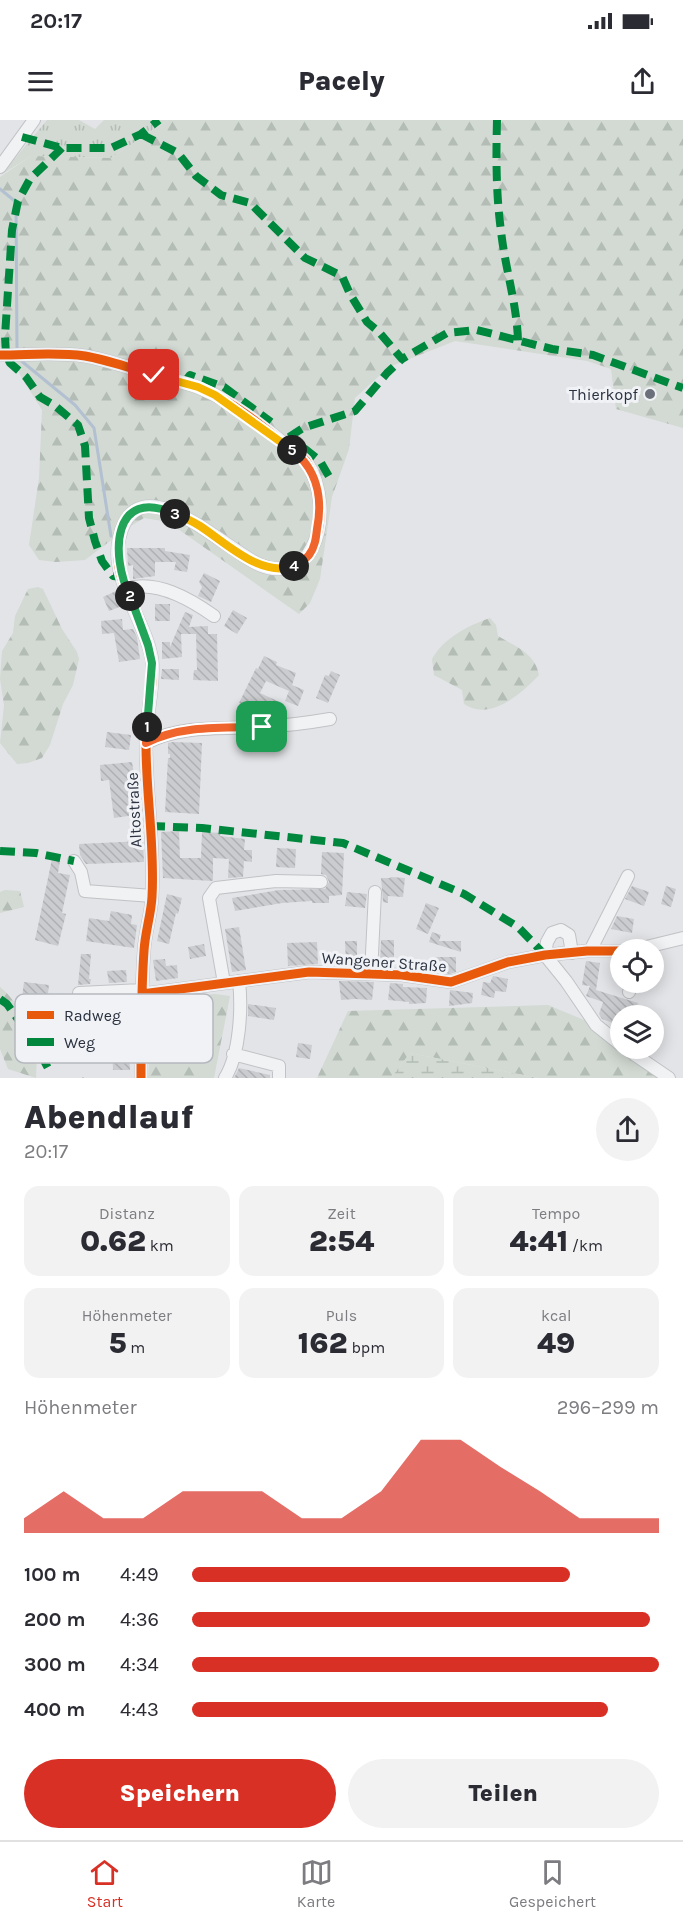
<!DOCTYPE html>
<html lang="de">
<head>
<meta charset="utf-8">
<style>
  :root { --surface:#fff; --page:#f2f2f3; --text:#2b2b33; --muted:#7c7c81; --line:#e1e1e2; --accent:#d93025 }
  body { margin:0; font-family:Karla,sans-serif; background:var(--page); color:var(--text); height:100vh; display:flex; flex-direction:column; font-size:22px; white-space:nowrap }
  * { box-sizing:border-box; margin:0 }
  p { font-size:20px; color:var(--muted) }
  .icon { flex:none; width:33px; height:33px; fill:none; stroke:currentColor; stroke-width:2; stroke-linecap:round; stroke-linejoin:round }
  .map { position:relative; height:958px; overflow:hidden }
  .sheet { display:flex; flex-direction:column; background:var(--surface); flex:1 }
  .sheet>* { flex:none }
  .controls { position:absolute; left:610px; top:819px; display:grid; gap:12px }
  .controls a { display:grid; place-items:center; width:54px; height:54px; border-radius:50%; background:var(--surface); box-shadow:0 3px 15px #0003; font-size:30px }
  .pin { position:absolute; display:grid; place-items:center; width:51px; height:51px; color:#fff; margin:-26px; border-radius:12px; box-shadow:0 3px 9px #0006 }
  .km { position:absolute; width:30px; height:30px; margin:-15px; border-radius:50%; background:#222; color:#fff; font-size:16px; line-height:30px; text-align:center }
  .round { display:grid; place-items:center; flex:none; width:63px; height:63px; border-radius:32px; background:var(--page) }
  .headline { display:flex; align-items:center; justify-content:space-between; height:102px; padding:0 24px }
  h1 { font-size:33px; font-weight:800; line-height:45px }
  .stats { display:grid; grid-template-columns:repeat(3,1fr); gap:9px; height:102px; padding:6px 24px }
  .stats div { display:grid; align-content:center; border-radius:15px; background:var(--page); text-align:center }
  .stats b { font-size:30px; font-weight:800 }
  .stats small { font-size:16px; font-weight:400 }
  .stats p { font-size:16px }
  .chart { height:168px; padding:12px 24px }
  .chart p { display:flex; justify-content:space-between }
  .chart svg { width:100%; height:108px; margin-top:6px; fill:var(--accent); opacity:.7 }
  .primary-button { display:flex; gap:12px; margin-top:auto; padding:12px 24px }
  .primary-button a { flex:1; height:69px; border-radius:36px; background:var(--accent); color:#fff; font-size:24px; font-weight:800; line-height:69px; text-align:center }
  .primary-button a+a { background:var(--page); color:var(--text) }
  ul { padding:0 24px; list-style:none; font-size:20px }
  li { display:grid; grid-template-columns:96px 72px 1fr; align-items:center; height:45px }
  li i { height:15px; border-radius:8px; background:var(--accent) }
  .status { display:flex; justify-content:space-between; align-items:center; height:42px; padding:0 30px; background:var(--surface); direction:ltr }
  .status svg { height:16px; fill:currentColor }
  header { display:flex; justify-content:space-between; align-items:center; height:78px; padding:0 24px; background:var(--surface); font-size:27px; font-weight:800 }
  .tabs { display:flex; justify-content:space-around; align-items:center; height:84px; border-top:2px solid var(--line); background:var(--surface); font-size:16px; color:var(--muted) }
  .tabs a { display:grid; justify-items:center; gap:3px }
  .tabs .selected { color:var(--accent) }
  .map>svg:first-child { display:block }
  .grass { fill:url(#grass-tufts) }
  .forest { fill:url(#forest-firs) }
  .wetland { fill:url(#wetland-marsh) }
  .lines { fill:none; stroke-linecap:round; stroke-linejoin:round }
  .stream { stroke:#b2c0d1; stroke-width:3 }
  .building { fill:url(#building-back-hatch) }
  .minor-casing { stroke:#c1c2c5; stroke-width:14 }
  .path { stroke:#c1c2c7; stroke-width:1.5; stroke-dasharray:4.5 4.5; stroke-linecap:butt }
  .minor { stroke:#f1f2f4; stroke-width:12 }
  .quiet { stroke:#00873e; stroke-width:8; stroke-dasharray:15 8; stroke-linecap:butt }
  .cycleway-casing { stroke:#f0f2f6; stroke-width:13 }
  .cycleway { stroke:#e8590c; stroke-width:9 }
  .split-1-casing { stroke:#fff; stroke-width:12 }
  .split-2-casing { stroke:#fff; stroke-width:12 }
  .split-3-casing { stroke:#fff; stroke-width:12 }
  .split-4-casing { stroke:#fff; stroke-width:12 }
  .split-5-casing { stroke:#fff; stroke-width:12 }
  .split-6-casing { stroke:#fff; stroke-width:12 }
  .split-1 { stroke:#f0652b; stroke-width:8 }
  .split-2 { stroke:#22a559; stroke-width:8 }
  .split-3 { stroke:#22a559; stroke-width:8 }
  .split-4 { stroke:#f5b400; stroke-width:8 }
  .split-5 { stroke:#f0652b; stroke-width:8 }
  .split-6 { stroke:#f5b400; stroke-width:8 }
  .poi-dot { fill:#6b707a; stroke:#f0f2f6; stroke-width:2 }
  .labels { text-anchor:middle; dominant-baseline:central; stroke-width:6; stroke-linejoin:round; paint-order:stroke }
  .poi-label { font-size:16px; fill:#2a313f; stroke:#f0f2f6; text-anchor:end }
  .street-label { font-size:16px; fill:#2a313f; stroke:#f0f2f6 }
  .key { fill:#f0f2f6; stroke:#b5b8bf; stroke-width:1.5 }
  .key-label { font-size:16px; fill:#2a313f }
</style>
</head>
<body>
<div class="status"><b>20:17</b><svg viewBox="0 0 49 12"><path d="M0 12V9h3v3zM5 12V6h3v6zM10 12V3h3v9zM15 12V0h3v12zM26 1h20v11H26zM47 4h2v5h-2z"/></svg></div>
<header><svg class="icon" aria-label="menu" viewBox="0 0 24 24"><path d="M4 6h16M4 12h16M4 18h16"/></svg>Pacely<svg class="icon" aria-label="share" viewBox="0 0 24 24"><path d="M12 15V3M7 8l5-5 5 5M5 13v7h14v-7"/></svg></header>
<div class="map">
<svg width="683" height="958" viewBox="0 0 683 958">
  <defs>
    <pattern id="grass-tufts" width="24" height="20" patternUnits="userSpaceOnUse" patternTransform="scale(1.5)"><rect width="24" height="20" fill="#d2dad3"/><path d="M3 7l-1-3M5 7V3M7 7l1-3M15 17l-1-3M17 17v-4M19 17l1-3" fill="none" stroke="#b4bcb6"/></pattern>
    <pattern id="forest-firs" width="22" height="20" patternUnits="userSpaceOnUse" patternTransform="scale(1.5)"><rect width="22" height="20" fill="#d2dad3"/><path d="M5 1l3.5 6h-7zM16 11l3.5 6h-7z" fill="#b4bcb6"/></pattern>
    <pattern id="wetland-marsh" width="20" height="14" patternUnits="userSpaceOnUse" patternTransform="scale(1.5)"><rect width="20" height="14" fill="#d2dad3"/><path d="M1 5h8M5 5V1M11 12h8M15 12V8" fill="none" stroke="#b4bcb6"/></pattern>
    <pattern id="building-back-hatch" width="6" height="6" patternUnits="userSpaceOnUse" patternTransform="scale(1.5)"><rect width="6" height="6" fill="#cbcccf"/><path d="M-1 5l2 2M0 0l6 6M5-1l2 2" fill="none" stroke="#aeb0b3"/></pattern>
  </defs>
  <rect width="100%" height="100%" fill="#e3e4e7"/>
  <path class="grass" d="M47,0H79L95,9L104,0H168L111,38L31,36L1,55Z"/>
  <path class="forest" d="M168,0H683V308L616,289L611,249L587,241L455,221L389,247L355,278L349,329L332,377L320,459L310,483L299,494L168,402L144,398L126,409L85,440L56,442L39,440L29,425L39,358L42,290L20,255L11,228L0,227V57L31,36L111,38Z
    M38,467L43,469L62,509L77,532L79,539L73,565L63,584L50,625L42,638L28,643L17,644L0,623L4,585L0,559L2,531L13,513L15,496L28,469Z
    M490,498L496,505L498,516C516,527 535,533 539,555C522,573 490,602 464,584L462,570L434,555L432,539C444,518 467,506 490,498Z
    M5,770L20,771L24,787L0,793V772Z
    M0,867C15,879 22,896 38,907L36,958L8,949L0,929Z
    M215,874L230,876L214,958H148L153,879Z
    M548,885L596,905L669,958H539L410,933L391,958H317L348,891Z"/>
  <path class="wetland" d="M410,933L539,958H391Z"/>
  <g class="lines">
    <path class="stream" d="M0,69L16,82L17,231
      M19,239L75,285L94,308L111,416"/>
  </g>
  <path class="building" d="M127,428H165V431L190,435L187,452L174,450L176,442H155V456L133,459V445L128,446Z
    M204,453L220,461L211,482L198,476L202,467L199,462Z
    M116,471L122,486L109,491L103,477Z
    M155,484H170V501H155Z
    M233,490L247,498L237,514L224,506Z
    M185,492L193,495L189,507L208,506V514H217L218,561L193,560L194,550H197L196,514H181L182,537L162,539V522H170V527Z
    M122,499L123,510L133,509L137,517L140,539L119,542L114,513L102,514L101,501Z
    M264,536L277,542L276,545L296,553L292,565L304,570L298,586L285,581L289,571L266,561L260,573L284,584L278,597L254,586L253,589L239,583L256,548L258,549Z
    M162,549H179V560L161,559Z
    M331,551L340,555L328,583L316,578L325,555L329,556Z
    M107,612L131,615L129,630L105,627Z
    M173,622L202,623L199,694L165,692L168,638H170V634H168V623Z
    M132,642L134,655L128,656L135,695L114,698L109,660L101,661L100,645Z
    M179,711L180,738H201L202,712L221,713L220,716L245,719L244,730H252V742L244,741L243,757L228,758L229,739L213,738V760L212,761L163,758L161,712Z
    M143,721L144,742L86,744L80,735L79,724Z
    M277,728L296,729L295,748L276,747Z
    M322,732L344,733L342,775L329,776V783H312V781L282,783L235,791L232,778L279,770L325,769L329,762L326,755L321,754Z
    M52,739L60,741L58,753L70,755L62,793L66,794L58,826L35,820Z
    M390,757L405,758L403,777L388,776V783L383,782L381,758H390Z
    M632,766L649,772L644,786L625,779Z
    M666,766L676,769L671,787L661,784Z
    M347,772L367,774L365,788L345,786Z
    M167,774L182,778L178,794L176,793L169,824L157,821Z
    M426,783L439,788L428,814L416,809Z
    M111,791L132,795L131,804L137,805L134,828L86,821L89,798L109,801Z
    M617,796L634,799L632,813L611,809Z
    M239,807L246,850L232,852L225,809Z
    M432,812L441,815L439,821H461V832L429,822Z
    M381,820H394V842L380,843Z
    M345,821H357V843H346Z
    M317,822L318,844L288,846L287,823Z
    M204,824L206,836L190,839L188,827Z
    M81,834H91L89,859H91L90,864L78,865Z
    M434,837H456V852L450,854L434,851Z
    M165,839L166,846L177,845L178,858L156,861L153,840Z
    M586,841L600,843L596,870L638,883L634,896H621V906L602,899L599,894L603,882L586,876L590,866L582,865Z
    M126,850L127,862L109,863L107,851Z
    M493,856L508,859L506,872L495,871L494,878L481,875L483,862L490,863Z
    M339,861L374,862L372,880L355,879L341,880Z
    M24,862L49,865L47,881L22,878Z
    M390,863L403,864V867L427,868L426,883L409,884V882L388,880Z
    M450,870L473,873L472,883L449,886Z
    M248,884L276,888L274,900L248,896Z
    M128,910L130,950H113L112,925L90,926V912Z
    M298,923L312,925L310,939L296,937Z
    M239,948L270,955V958H234Z"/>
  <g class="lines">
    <g class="minor-casing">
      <path id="minor" d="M0,47L34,0
        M0,235C29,235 56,232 85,236C109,240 131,249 155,255C170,260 187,262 202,269C233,282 261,305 287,326C293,331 301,335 306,341C322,365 325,403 312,428C303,448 279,453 260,445C225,430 136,339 119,419C110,460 146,501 152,540C155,568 145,597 146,625C146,675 155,726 152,777C151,795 145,812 144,831C141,873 141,916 141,958
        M126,469C156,459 190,479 214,496
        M146,623C180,605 222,609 260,607C284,606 307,603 330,599
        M74,741L81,752L85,771L152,776
        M634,830L683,818
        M590,831L628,756
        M545,835L566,861L596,905L621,925
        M545,835L547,822L552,813L561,810L569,815L572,833
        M371,854L375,772
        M224,863L209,778L216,768L276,761L321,762
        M629,872L633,862
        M79,873L142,870
        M142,874L309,852L402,855L451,862L508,842L545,835L587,831H621
        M625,928L669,958
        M233,934L279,946V958
        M225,958C240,934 242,888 239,861"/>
    </g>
    <path class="path" d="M83,958V957"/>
    <use href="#minor" class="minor"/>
    <path class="quiet" d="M497,0C496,37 496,74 501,111C505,148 517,184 518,221
      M141,14L178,33L196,56L221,75L250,83L305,138L342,156L350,174L367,202L379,212L402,239L447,213L477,210L552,229L593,235L683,268
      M22,17L62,28H111L141,14L159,0
      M62,28L30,59L18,81L12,110L5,216L6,235L10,243L26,257L40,277L54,285L78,305L85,326L89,398L95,421L102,441L113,456L122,457
      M184,263L190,255L224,267L271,302
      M289,317L303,308L355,291L387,253L402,239
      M304,328L320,341L331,360
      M150,706L202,708L343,723L464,774L518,807L545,835
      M0,731L36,733L74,741
      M0,879L7,884L34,922L49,950"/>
    <g class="cycleway-casing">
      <path id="cycleway" d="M0,235C29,235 56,232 85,236C109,240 131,249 155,255C170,260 187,262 202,269C233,282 261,305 287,326C293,331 301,335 306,341C322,365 325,403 312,428C303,448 279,453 260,445C225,430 136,339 119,419C110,460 146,501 152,540C155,568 145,597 146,625C146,675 155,726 152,777C151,795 145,812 144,831C141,873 141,916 141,958
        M142,874L309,852L402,855L451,862L508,842L545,835L587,831H621"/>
    </g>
    <use href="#cycleway" class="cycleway"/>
  </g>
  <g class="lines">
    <g class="split-1-casing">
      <path id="split-1" d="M147,607L146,623C181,605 223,608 262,607"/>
    </g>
    <g class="split-2-casing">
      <path id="split-2" d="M130,476L148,525L152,543L147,607"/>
    </g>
    <g class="split-3-casing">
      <path id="split-3" d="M130,476C110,436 112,365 175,394"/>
    </g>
    <g class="split-4-casing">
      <path id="split-4" d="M175,394C183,397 192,401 200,406C226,423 261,458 294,446"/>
    </g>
    <g class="split-5-casing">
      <path id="split-5" d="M292,330C317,349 323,378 317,409C316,418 315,427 309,435C305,440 299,443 294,446"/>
    </g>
    <g class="split-6-casing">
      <path id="split-6" d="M154,255L198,267L215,275L292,330"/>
    </g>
    <use href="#split-1" class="split-1"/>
    <use href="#split-2" class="split-2"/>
    <use href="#split-3" class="split-3"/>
    <use href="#split-4" class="split-4"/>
    <use href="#split-5" class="split-5"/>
    <use href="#split-6" class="split-6"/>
  </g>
  <circle class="poi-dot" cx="650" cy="274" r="6"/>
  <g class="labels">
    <g class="poi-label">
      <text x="638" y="274">Thierkopf</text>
    </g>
    <g class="street-label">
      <text transform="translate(134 690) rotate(-93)">Altostraße</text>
      <text transform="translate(384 842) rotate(4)">Wangener Straße</text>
    </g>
  </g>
  <rect x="15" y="874" width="198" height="69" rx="9" class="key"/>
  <rect x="27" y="891" width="27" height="8" fill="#e8590c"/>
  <rect x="27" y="918" width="27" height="8" fill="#00873e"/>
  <g class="key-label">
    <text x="64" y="901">Radweg</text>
    <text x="64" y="928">Weg</text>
  </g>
</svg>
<div class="controls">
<a><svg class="icon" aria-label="locate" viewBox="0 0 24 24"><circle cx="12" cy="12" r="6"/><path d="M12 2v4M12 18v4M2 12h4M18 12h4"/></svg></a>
<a><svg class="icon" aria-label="layers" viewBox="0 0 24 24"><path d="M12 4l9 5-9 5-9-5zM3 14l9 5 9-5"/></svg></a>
</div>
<div class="pin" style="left:262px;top:607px;background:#1e9e55"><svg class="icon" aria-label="arrive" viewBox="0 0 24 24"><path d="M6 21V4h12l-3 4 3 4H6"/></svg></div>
<div class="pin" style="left:154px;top:255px;background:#d93025"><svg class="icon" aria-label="check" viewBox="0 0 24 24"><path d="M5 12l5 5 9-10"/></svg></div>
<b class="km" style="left:147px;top:607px">1</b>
<b class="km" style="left:130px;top:476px">2</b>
<b class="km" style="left:175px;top:394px">3</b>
<b class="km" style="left:294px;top:446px">4</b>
<b class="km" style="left:292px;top:330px">5</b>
</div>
<section class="sheet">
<div class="headline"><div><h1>Abendlauf</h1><p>20:17</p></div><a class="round"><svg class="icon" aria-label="share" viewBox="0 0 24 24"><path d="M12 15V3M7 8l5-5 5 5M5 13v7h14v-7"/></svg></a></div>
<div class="stats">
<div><p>Distanz</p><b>0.62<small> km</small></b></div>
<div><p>Zeit</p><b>2:54</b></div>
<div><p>Tempo</p><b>4:41<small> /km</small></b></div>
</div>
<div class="stats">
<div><p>Höhenmeter</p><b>5<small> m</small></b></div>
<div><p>Puls</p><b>162<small> bpm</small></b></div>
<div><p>kcal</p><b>49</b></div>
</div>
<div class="chart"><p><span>Höhenmeter</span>296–299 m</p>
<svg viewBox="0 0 160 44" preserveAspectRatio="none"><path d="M0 44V38L10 27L20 38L30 38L40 27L50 27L60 27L70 38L80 38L90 27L100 6L110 6L120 17L130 27L140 38L150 38L160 38V44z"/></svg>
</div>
<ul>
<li><b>100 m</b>4:49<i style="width:81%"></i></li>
<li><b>200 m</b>4:36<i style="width:98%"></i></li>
<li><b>300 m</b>4:34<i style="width:100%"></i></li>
<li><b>400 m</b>4:43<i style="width:89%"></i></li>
</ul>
<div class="primary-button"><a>Speichern</a><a>Teilen</a></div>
</section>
<nav class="tabs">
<a class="selected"><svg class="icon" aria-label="home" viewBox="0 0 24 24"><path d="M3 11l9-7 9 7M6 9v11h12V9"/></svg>Start</a>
<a><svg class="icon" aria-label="map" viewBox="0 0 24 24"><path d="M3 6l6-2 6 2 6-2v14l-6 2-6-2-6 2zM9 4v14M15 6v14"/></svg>Karte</a>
<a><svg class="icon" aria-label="saved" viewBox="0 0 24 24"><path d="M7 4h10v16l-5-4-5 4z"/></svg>Gespeichert</a>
</nav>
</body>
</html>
